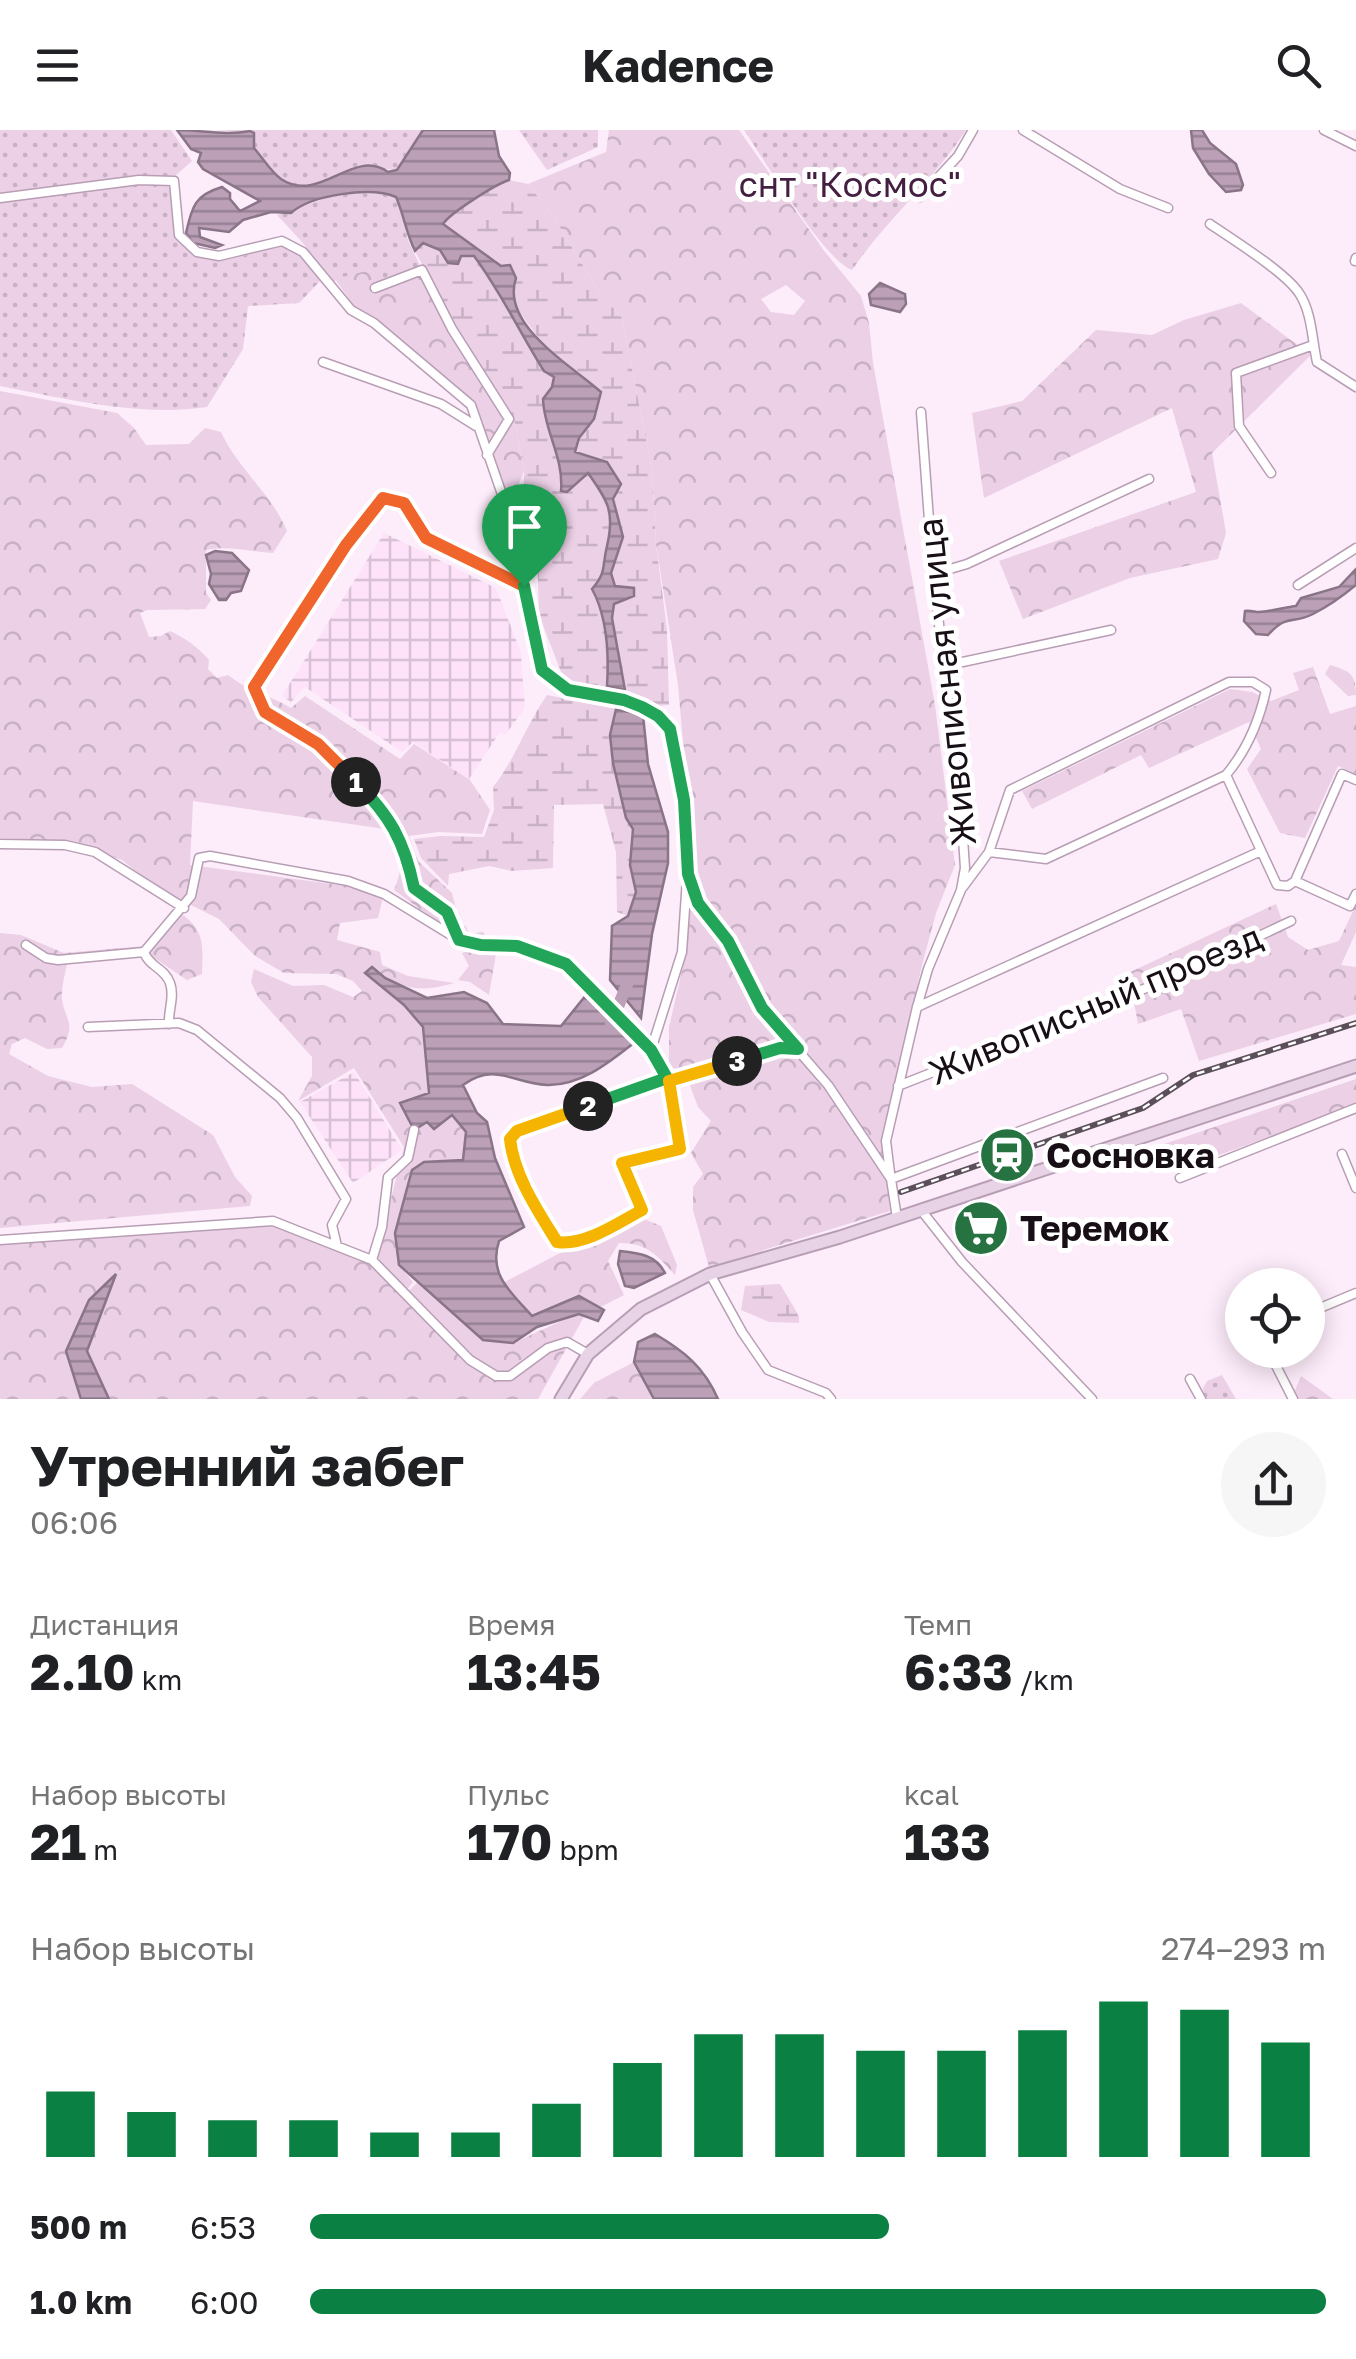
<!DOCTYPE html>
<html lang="ru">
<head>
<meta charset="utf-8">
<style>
  :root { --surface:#fff; --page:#f6f6f6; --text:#202124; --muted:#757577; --accent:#0b8043 }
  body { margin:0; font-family:"Golos Text",sans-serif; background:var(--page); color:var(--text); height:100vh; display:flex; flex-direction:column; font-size:38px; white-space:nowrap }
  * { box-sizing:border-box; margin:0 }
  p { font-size:32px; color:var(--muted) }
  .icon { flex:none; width:55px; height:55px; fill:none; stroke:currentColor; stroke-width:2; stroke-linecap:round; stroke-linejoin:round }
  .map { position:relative; height:1269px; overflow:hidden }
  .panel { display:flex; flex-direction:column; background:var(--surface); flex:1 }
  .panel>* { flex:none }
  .tools { position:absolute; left:1225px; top:1138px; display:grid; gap:20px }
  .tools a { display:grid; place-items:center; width:100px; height:100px; border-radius:50%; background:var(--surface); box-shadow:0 5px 25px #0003; font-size:50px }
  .pin { position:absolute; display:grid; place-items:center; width:85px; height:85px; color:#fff; margin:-102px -42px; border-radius:50% 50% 50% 0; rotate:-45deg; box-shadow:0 0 10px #0007 }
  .pin .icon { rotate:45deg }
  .km { position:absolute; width:50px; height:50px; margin:-25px; border-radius:50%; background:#222; color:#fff; font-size:28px; line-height:50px; text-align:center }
  .round { display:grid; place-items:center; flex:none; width:105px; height:105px; border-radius:52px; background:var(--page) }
  .summary { display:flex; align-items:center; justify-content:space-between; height:170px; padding:0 30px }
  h1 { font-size:55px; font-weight:700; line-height:75px }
  .metrics { display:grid; grid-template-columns:repeat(3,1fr); gap:15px; height:170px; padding:10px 30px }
  .metrics div { display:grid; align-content:center }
  .metrics b { font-size:50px; font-weight:700 }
  .metrics small { font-size:28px; font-weight:400 }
  .metrics p { font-size:28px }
  .chart { height:280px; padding:20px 30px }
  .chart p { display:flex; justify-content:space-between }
  .chart svg { width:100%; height:180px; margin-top:10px; stroke:var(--accent); stroke-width:6 }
  ul { padding:0 30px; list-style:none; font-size:32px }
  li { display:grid; grid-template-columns:160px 120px 1fr; align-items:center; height:75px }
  li i { height:25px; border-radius:12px; background:var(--accent) }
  header { display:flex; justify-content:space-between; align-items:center; height:130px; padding:0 30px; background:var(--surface); font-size:45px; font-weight:700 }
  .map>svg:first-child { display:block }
  .industrial { fill:url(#industrial-grid) }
  .green { fill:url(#green-dots) }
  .forest { fill:url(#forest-crowns); fill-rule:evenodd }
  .wetland { fill:url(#wetland-marsh) }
  .water { fill:url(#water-rules); stroke:#8a7487; stroke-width:2.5 }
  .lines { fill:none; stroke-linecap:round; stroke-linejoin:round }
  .river { stroke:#bba0b7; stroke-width:12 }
  .minor-casing { stroke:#b89eb4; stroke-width:11 }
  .secondary-casing { stroke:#b89eb4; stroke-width:15 }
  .minor { stroke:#fff; stroke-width:8 }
  .secondary { stroke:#e8d3e6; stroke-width:11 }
  .rail-casing { stroke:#5b505a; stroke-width:6 }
  .rail { stroke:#fff; stroke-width:2.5; stroke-dasharray:8; stroke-linecap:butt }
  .split-1-casing { stroke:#fff; stroke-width:20 }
  .split-2-casing { stroke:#fff; stroke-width:20 }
  .split-3-casing { stroke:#fff; stroke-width:20 }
  .split-4-casing { stroke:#fff; stroke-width:20 }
  .split-1 { stroke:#f0652b; stroke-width:12 }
  .split-2 { stroke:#22a559; stroke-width:12 }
  .split-3 { stroke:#f5b400; stroke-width:12 }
  .split-4 { stroke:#22a559; stroke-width:12 }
  .labels { text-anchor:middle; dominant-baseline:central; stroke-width:10; stroke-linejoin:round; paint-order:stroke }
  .park-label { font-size:35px; fill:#451f41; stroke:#fff }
  .street-label { font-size:35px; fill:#170e16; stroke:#fff }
  .poi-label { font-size:35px; font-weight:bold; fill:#170e16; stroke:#fff; text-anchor:start }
</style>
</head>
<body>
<header><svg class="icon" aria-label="menu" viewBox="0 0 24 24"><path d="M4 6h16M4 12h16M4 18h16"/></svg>Kadence<svg class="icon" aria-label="search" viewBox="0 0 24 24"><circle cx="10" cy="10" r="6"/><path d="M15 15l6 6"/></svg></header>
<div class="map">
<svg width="1356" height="1269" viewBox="0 0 1356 1269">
  <defs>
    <pattern id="industrial-grid" width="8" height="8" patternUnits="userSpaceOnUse" patternTransform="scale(2.5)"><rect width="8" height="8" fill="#fde2f9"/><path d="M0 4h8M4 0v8" fill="none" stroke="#d8c1d5"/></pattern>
    <pattern id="green-dots" width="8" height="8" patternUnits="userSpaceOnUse" patternTransform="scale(2.5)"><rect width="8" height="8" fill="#ebd0e6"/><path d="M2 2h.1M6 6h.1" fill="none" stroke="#c9b1c5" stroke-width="1.8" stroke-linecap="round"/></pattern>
    <pattern id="forest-crowns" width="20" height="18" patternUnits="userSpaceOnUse" patternTransform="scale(2.5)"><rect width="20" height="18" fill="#ebd0e6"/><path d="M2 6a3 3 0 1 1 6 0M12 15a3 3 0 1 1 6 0" fill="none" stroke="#c9b1c5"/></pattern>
    <pattern id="wetland-marsh" width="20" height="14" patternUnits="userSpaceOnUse" patternTransform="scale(2.5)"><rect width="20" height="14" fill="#ebd0e6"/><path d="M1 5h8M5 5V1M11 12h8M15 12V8" fill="none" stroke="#c9b1c5"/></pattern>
    <pattern id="water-rules" width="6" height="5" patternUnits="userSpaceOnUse" patternTransform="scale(2.5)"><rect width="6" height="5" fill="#bba0b7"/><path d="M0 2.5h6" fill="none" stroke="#978194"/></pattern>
  </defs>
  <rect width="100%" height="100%" fill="#fdecfa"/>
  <path class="industrial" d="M384,403L496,458L521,523L525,578L505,605L500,602L469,649L413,612L402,622L305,557L291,572L282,566Z
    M354,942L402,1020L353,1053L300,972Z"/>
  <path class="green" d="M0,0H171L192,31L175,46H139L0,67Z
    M217,0H426L397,40L355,37L329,51L298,56L280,48L254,18V3Z
    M519,0H598V17L547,40Z
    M744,0H966C933,51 886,90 852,140C825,131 763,28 744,0Z
    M138,52L172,54L174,101L195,126C202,128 211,131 218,130C270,128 282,91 322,149L299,173L248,176L243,219L207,277C139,287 66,269 0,256V72Z
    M391,63C403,74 403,86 406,101C408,114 417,128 422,140L385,155L370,140L329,153L303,113L277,85L338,64Z
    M1222,1245L1236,1269H1205L1203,1258L1207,1251Z"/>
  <path class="forest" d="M609,0H739L825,122L861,166L869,193L873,233L935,575L955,735L936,783L922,835L882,1012L890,1081L709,1137L693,1080V1057L703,1044L691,1023L711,991L698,977L688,950L669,934V897L686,824L694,738L678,555L656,414L652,340L622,188L597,159L553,86L528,54L606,22ZM786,155L805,171L794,185L771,182L761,169Z
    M370,140L386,155L422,140L482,249L515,293L524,341L515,363L506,366L474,271L377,191L356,179L335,149Z
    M1241,173L1311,225L1212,323L1226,403L1218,429L1130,448L1023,489L999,431L1196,362L1172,278L984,368L972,283L1022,271L1096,200L1152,205L1184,190Z
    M0,261L117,283L134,298L146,315L189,314L205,298L221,302C238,339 271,363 287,401L273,423C251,422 227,415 206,420V463L211,470L205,479L147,480L140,483L149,507L161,506L170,501C185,508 198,517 209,530L208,539L217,548L228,545C251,563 267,564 291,578L305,566L400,629L414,614L470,650L490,680L482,704L439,702L409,706L418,731L452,763L460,795L466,796L468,804L484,802L485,809L494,810L496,824L489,865L470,852L458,850L469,836L462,823L475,819L473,811L458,807L394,760C402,739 408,719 392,700L193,671L190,735L362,758L383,767L378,788L340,793L337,810L380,822L382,835L408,846L454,853C422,863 398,860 372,837L365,843L404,875L423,897L429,963L400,973L411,998L452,985L466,1002L463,1030L424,1032L412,1040L395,1103L399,1135L413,1152L407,1160L381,1135L377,1124L404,1017L354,938L298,971L312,946V927L258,867L251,852L254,839L293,856L324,855L353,867L362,861L353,851L336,844L284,843L255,826L219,789L191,775L176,774L122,730L75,712L0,708Z
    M1330,535C1349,541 1356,543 1356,565L1348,566L1325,544Z
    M1313,537L1330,584L1356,576V644L1338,636L1305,708L1280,703L1247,639L1261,619L1249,592L1149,638L1141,625L1032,679L1022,661L1230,559L1252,562L1271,571L1299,560L1293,543Z
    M1276,774L1288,807L1308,820L1339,811L1356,775V802L1341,835L1356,837V884L1199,931L1181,879L1138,894L1134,872L1124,845Z
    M176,780C205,799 203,812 202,844L187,850L147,823L109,825L67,834C65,844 61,858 62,869C65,891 77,893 62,918L47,919L25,908L12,914L9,924L48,946L92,957L132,954L213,1005L235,1047L252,1066L250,1076L0,1098V803L21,805L64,823L145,816C154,800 168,796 176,780Z
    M1356,949V975L1175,1041L1162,1034L1158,1016Z
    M644,1089L661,1096L677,1135L675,1145C657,1125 647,1113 619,1113L608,1131L624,1165L585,1185L538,1269H0V1115L272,1093L371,1133L406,1163L418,1152L483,1210L513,1213L579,1183V1167L532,1186L503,1153L562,1122Z
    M634,1232L654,1269H580L594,1253Z
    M1301,1246L1333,1269H1295L1293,1265Z"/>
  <path class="wetland" d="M509,50L528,54L553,86L597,159L622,188L652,340L656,414L667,500L669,575L642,577L568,560L539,485L537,421L524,371V341L515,293L482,249L415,121L422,112L460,126H473C500,162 520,202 544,241L554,247L552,257L543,269C544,301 564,327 561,360L567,362L588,343C608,371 615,382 607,416C602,436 607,442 592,459C608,488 609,523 607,556L619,519L612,488L614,474L634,467V458L615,456L611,443L622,407L607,332L574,323L579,308L594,289L583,246L550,224L516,177L501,136L442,93C450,83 496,54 509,50Z
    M547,565L616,579L610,605L613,633L626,688L633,699L630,735L636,762L628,786L617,782L616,722L603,674L554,675L553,738L512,741L489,736L449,744L448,756L421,728L414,709L441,706L484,707L494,680L493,657C516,628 526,595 547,565Z
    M780,1154L799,1186V1193L769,1192L741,1180L745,1156Z"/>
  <path class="water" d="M177,0C201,0 226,6 250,1L254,3V18C262,27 271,42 281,49C320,75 353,17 388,42L397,40L423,0H494L499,26L510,43L509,50C496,54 450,83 443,94L501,136L510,135L516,148C500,195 571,235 601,262L594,289L579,308L575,322L607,332L621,354L613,369L623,407L611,443L615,456L634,458V466L614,474L612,488L625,560L607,556C609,524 608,488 592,459C607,442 602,436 607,416C615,382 608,371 588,343L567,362L561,361C564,327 544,301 543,269L552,257L554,247L544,241C520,203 501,162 474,126H461L458,134L448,133L440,120L423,113L415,121C406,103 404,85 396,67C371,56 311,65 291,83L271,82L243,90L229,102L199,98L200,107L222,115L215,118L193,113L186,103C192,76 195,65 222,57L230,63V69L240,81L260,71L203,39L198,32L201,23L191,19Z
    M1191,0H1202L1210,13L1236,34L1243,55L1241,60L1226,62L1209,44L1193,18Z
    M880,153L905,164L906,174L900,182L871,175L869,164Z
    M215,421L232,423L249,440L241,461L231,463L226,470H219L209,454L211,444L206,425Z
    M1356,439V455C1344,465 1327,477 1313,484C1291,495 1288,483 1268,505L1256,504L1244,491L1245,481C1250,480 1255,482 1259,482C1268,482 1286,477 1296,476L1301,468L1339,457Z
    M616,579L643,585L648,634L668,702V733L652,804L641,888L610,850L612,796L628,786L636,762L630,735L633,699L626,688L613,633L610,605Z
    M372,837L385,848L427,868L464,862L487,873L503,894L561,896L591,859L639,909C613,929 583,956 547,955C512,953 495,932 463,955L477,983L487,992L495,1028L524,1097L499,1111C488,1145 511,1162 532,1186L579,1166L604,1180L598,1191L579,1184L537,1197L513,1213L483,1210L399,1135L395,1103L412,1040L424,1032L463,1030L466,1002L452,985L434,999L427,992L414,1000L400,973L429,963L423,897L404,875L365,843Z
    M620,1121C639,1123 656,1125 665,1143L634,1158L625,1156L618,1134Z
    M116,1144L87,1221L109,1269H81L66,1221L89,1170Z
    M655,1204C684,1221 704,1237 718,1269H654L634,1232L638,1212Z"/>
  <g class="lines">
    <path class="river" d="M611,894L628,852"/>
    <g class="minor-casing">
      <path id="minor" d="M1023,0L1120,59L1168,78
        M1324,0L1356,16
        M920,67L958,26L973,0
        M0,68L139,50L174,51L179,105L197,122L219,126L282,111L303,122L351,180L374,193L471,275L513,396L542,540L568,560L624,570L642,577L658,586L669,599L684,670L688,744L698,773L728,811L762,879L828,955L891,1049
        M1210,94C1232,109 1285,142 1299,163C1312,182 1312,210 1317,232L1356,257
        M1355,131L1356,128
        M375,158L422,140L452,199L509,289L487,325
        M323,232L441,274L476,296
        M1271,343L1239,296L1236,243L1313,215
        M933,444L967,434L1149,349
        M1298,455L1356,418
        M944,536L1111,500
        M0,714L65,715L95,722L184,778
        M989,722L1010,660L1229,552H1253L1266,560C1259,592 1247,620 1226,645L1277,755L1288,756L1295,751L1350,776L1356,764
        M1295,751L1342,644L1356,650
        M963,757L989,722L1046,729L1226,645
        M458,807L447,782L414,757L406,722L394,695L318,614L265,582L254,557L346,415L383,368L404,373L427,408L524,456
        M26,815L46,828L58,830L144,822L191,766L199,728L210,726L348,751L384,764L459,810L481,815L517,816L567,834L651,920L669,951L780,918L798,919
        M144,822C149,837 165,838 170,853C175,867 168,880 169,894
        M917,877L1261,721
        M88,897L179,893L197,900L280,968L297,988L346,1069L332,1095L337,1116
        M651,920L682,822L687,749
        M667,948L517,1001L510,1009C514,1046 538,1081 557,1113C585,1116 618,1093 642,1080L623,1033L680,1019L669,951
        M898,956L1164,851L1291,791
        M1342,1024L1356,1058
        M890,1043L886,1011L917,877L928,839L961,760L965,738L961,679L933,444L921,282
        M1180,1048L1356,978
        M921,1080L962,1132L1092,1269
        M897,1088L891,1049L1163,948
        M0,1110L273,1091L372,1130L470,1230L496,1246H510L548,1218L567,1212L588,1224
        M372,1130L382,1097L388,1047L408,1028L414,1000
        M710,1144L742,1202L768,1240L826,1263L831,1269
        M1308,1183L1356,1163
        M1268,1220L1293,1269
        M1190,1249L1201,1269"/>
    </g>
    <g class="secondary-casing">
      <path id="secondary" d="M561,1269L588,1224L641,1179L710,1144L840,1107L1356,936"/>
    </g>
    <use href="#minor" class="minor"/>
    <use href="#secondary" class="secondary"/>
    <g class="rail-casing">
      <path id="rail" d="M901,1062L1143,978L1193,945L1356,893"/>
    </g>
    <use href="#rail" class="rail"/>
  </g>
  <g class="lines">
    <g class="split-1-casing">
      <path id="split-1" d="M356,652L318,614L265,582L254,557L346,415L383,368L404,373L426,408L524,456"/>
    </g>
    <g class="split-2-casing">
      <path id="split-2" d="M356,652C390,686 404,710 414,758L447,782L459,810L481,815L517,816L566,834L651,920L667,948L588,976"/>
    </g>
    <g class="split-3-casing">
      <path id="split-3" d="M588,976L517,1001L510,1009C514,1046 538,1081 557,1112C585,1116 618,1093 642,1080L622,1033L680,1019L669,951L737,931"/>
    </g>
    <g class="split-4-casing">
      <path id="split-4" d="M524,456L542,540L568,560L624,570L642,577L658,586L670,599L684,670L688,744L698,773L728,811L762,878L798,919L780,918L737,931"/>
    </g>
    <use href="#split-1" class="split-1"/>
    <use href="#split-2" class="split-2"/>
    <use href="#split-3" class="split-3"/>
    <use href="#split-4" class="split-4"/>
  </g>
  <defs>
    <g id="station-disc" transform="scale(2.875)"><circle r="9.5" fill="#267240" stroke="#fff"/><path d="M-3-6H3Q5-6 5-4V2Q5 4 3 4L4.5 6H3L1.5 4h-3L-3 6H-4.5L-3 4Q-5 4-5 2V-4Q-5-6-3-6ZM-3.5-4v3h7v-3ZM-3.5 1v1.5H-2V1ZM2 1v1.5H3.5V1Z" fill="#fff"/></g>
    <g id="supermarket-disc" transform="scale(2.875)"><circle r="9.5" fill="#267240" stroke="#fff"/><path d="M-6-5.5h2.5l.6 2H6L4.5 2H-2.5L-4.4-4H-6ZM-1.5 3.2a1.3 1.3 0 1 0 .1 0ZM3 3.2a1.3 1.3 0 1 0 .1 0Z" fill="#fff"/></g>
  </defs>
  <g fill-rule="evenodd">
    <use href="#station-disc" x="1007" y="1025"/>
    <use href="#supermarket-disc" x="981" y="1098"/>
  </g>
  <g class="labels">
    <g class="park-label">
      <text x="850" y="54">снт "Космос"</text>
    </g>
    <g class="street-label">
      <text transform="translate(946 552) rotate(-96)">Живописная улица</text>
      <text transform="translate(1095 874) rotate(-23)">Живописный проезд</text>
    </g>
    <g class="poi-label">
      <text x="1046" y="1025">Сосновка</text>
      <text x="1020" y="1098">Теремок</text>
    </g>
  </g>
</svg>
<div class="tools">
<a><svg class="icon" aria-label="locate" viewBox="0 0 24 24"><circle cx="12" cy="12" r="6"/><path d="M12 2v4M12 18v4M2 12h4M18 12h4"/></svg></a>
</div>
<div class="pin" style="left:524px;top:456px;background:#1e9e55"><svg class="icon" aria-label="arrive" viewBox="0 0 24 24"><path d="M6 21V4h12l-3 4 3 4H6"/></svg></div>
<b class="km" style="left:356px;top:652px">1</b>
<b class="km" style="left:588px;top:976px">2</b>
<b class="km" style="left:737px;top:931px">3</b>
</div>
<section class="panel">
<div class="summary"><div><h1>Утренний забег</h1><p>06:06</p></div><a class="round"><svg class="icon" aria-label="share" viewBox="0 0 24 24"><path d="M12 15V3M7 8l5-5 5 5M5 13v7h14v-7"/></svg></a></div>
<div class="metrics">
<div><p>Дистанция</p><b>2.10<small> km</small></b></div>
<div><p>Время</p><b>13:45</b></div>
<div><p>Темп</p><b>6:33<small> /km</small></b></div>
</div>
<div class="metrics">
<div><p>Набор высоты</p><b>21<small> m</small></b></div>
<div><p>Пульс</p><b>170<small> bpm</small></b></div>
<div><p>kcal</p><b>133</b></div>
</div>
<div class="chart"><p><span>Набор высоты</span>274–293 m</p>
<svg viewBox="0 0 160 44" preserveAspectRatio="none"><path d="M5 44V28M15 44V33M25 44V35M35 44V35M45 44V38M55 44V38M65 44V31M75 44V21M85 44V14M95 44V14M105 44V18M115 44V18M125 44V13M135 44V6M145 44V8M155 44V16"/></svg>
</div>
<ul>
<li><b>500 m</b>6:53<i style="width:57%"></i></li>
<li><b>1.0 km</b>6:00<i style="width:100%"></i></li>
</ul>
</section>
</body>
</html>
